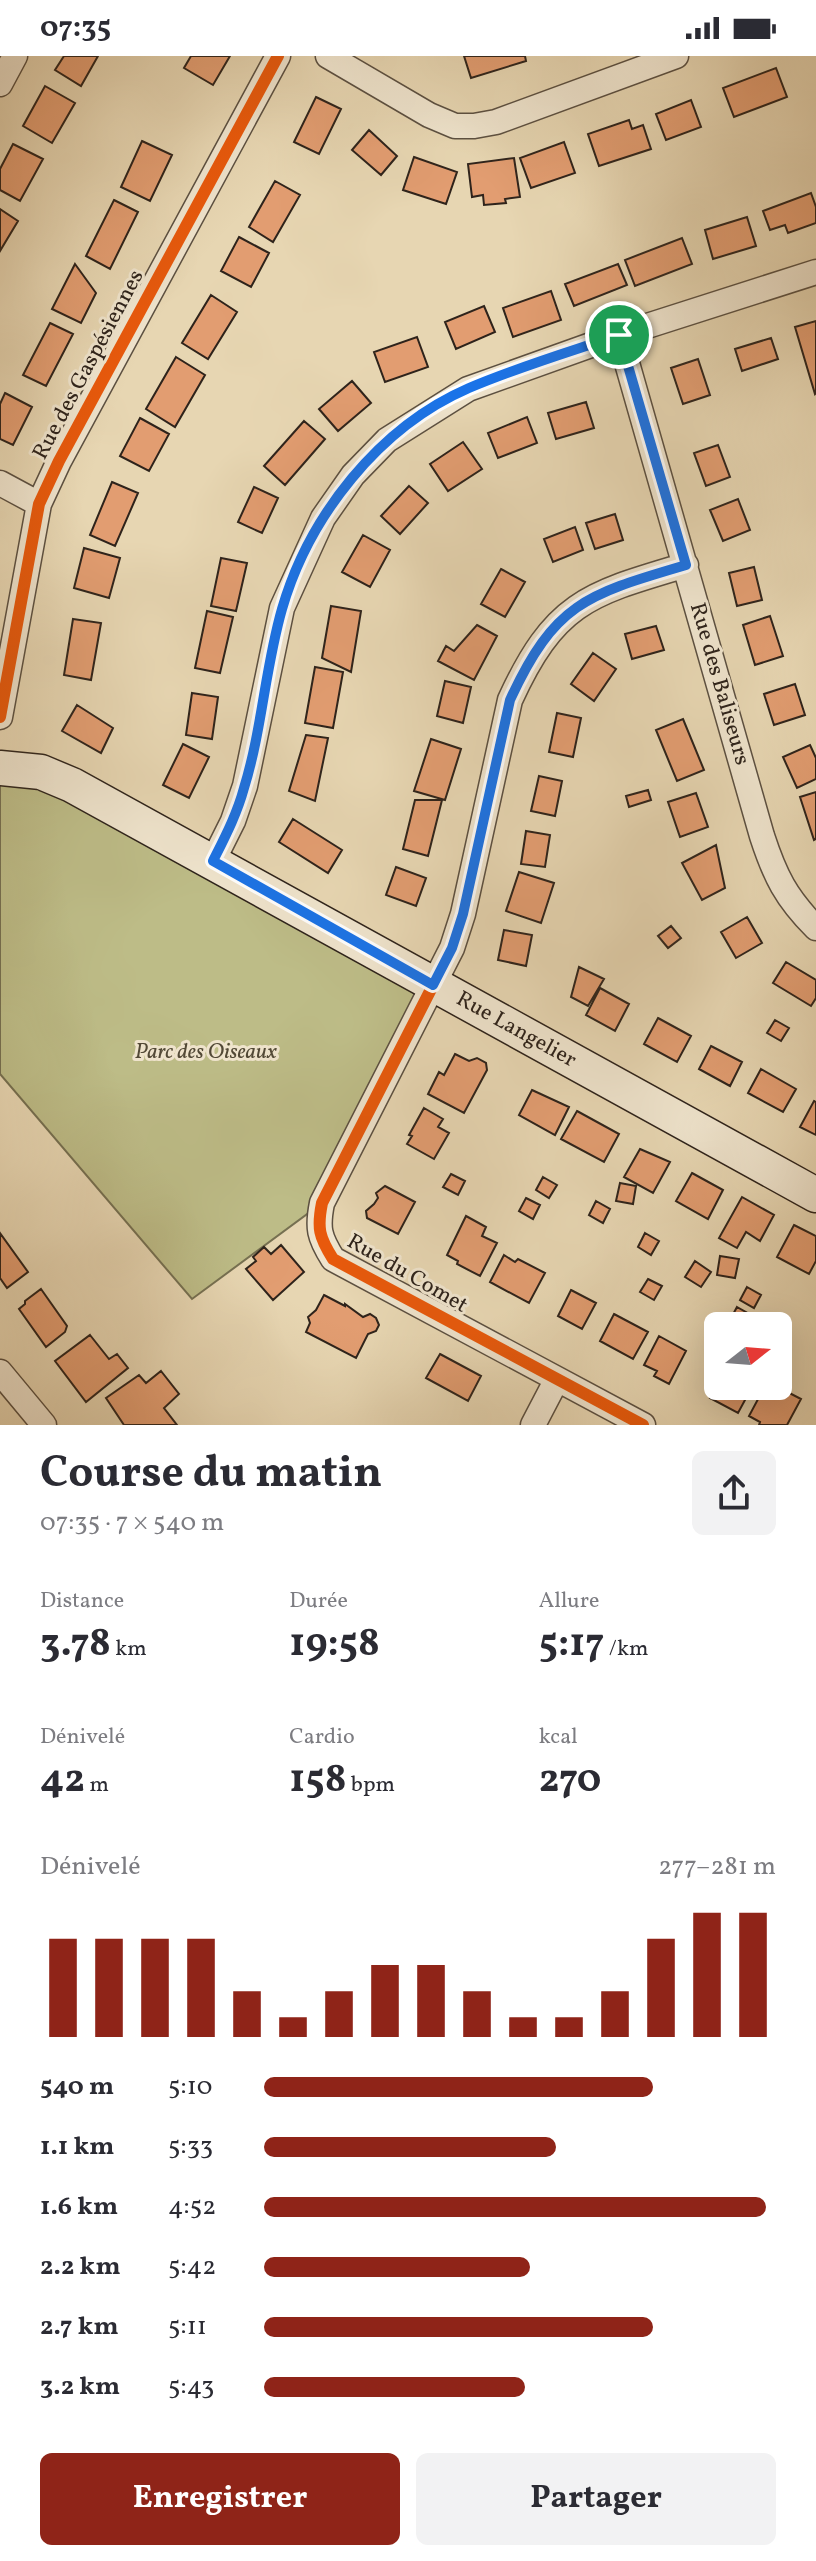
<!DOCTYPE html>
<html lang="fr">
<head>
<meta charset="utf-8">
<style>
  :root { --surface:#fff; --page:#f2f2f3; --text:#2b2b33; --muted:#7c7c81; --accent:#8f2418 }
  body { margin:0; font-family:Vollkorn,serif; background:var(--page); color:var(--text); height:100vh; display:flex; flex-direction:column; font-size:30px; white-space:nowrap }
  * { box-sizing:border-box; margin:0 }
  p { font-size:26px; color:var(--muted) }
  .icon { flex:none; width:44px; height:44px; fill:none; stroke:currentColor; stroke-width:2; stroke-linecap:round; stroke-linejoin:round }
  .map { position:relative; height:1369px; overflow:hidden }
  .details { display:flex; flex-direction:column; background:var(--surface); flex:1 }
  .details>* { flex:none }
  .needle { width:52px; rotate:73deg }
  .fabs { position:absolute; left:704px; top:1256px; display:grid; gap:16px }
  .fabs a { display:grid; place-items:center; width:88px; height:88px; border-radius:12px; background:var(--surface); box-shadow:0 8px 32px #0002; font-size:40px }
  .pin { position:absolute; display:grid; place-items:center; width:68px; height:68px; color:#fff; margin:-34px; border:4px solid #fff; border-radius:50%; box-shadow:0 2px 8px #0007 }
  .round { display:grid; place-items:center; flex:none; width:84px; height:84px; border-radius:12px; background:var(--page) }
  .headline { display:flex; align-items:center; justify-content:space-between; height:136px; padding:0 40px }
  h1 { font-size:44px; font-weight:700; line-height:60px }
  .figures { display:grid; grid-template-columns:repeat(3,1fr); gap:12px; height:136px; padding:8px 40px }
  .figures div { display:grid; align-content:center }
  .figures b { font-size:40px; font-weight:700 }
  .figures small { font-size:22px; font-weight:400 }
  .figures p { font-size:22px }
  .chart { height:224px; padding:16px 40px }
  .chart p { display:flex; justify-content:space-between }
  .chart svg { width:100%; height:144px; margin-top:8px; stroke:var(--accent); stroke-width:6 }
  .button { display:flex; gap:16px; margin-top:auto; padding:16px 40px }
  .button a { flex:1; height:92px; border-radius:12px; background:var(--accent); color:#fff; font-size:32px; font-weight:700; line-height:92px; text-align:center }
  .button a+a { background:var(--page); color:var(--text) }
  ul { padding:0 40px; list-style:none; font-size:26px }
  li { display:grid; grid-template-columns:128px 96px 1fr; align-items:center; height:60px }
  li i { height:20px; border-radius:10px; background:var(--accent) }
  .status { display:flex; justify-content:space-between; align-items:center; height:56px; padding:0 40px; background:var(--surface); direction:ltr }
  .status svg { height:22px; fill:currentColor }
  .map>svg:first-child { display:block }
  .green { fill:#bdbc87; stroke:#767051; stroke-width:2 }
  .building { fill:#e29d71; stroke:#2e231b; stroke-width:2 }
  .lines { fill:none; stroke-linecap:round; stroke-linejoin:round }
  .street-casing { stroke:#5c5041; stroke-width:27 }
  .secondary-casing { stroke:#2e231b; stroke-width:37 }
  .street { stroke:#efe4cd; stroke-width:24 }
  .secondary { stroke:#efe4cd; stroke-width:34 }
  .cycleway-casing { stroke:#efe4cd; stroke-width:17 }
  .cycleway { stroke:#e8590c; stroke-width:12 }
  .route-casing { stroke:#fff; stroke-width:16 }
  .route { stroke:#1a73e8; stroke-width:10 }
  .labels { text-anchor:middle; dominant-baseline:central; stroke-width:6; stroke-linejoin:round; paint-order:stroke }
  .street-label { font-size:22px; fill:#2e231b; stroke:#efe4cd }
  .park-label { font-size:22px; font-style:italic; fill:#524936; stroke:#efe4cd }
</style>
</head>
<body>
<div class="status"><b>07:35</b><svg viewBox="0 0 49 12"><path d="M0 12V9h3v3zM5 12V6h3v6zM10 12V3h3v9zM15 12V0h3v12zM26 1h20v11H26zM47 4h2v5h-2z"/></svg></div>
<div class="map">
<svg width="816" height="1369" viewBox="0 0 816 1369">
  <rect width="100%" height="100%" fill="#e7d6b2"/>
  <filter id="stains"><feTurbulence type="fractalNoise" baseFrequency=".0025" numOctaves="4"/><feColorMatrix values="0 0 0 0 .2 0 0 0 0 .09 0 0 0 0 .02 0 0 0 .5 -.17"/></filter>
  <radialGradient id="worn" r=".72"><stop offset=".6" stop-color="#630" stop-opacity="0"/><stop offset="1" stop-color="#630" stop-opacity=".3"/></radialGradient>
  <path class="green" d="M0,712L433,929L322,1147L192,1243L0,1018Z"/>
  <path class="building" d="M64,0H98L81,30L55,14Z
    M191,0H230L213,29L184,12Z
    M464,0H525L526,5L471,22Z
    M776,12L787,41L734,61L723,32Z
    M45,30L75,47L52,87L23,70Z
    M316,41L341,53L319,98L294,86Z
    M691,44L701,71L666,84L656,58Z
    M629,64L632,73L643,69L651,93L599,110L588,78Z
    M369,74L397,100L381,119L352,94Z
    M142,85L172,99L150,145L121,131Z
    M564,86L575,117L531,132L520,102Z
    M13,88L43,103L20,145L0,134V113Z
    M414,101L457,116L446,148L403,134Z
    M514,102L520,141L505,143L506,147L484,149L483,139L472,141L468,108Z
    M275,125L300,139L273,186L249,171Z
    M811,137L816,151V167L788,177L785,169L770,174L763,155Z
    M114,144L138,156L110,213L86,200Z
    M0,153L18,165L0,195Z
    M747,161L756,190L713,203L705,174Z
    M239,181L269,197L251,231L221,215Z
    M682,182L692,208L635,230L625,204Z
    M75,208L96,237L81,267L52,253Z
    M618,208L627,229L574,250L565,228Z
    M551,235L561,264L513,281L503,252Z
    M211,239L237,256L208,303L182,287Z
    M484,250L495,276L456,293L445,266Z
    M816,265V337L815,338L795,271Z
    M50,267L73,278L46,330L23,319Z
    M417,281L428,311L385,326L374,296Z
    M771,282L778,303L742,315L735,293Z
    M176,301L205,319L175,371L146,353Z
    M698,303L710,339L683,348L671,312Z
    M352,325L371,347L338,375L319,353Z
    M5,337L32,351L13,389L0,383V348Z
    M586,346L594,372L556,383L548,357Z
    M527,361L537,387L498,402L488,377Z
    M140,362L169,378L149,415L120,400Z
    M304,365L325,383L285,429L264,410Z
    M463,386L482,413L448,435L430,408Z
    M718,389L730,421L706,430L694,397Z
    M112,426L138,437L115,490L90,479Z
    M409,430L428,447L400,478L381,460Z
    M254,431L278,442L262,477L238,466Z
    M738,443L750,474L723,485L710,454Z
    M615,458L623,484L595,493L586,467Z
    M575,471L583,494L553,506L544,483Z
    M363,479L390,494L370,531L342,516Z
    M84,492L120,502L109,542L74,532Z
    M221,502L247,507L236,555L211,550Z
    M754,511L762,544L737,550L729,517Z
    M501,513L525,526L505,561L481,548Z
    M331,550L361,555L351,616L322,602Z
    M207,555L233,561L220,617L195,612Z
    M770,560L783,600L755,609L743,569Z
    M73,563L101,567L91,624L64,619Z
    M477,569L497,580L474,624L438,605L446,590L454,595Z
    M656,570L664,594L632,603L625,578Z
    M593,597L616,613L594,645L571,628Z
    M315,611L343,616L333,672L305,667Z
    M445,625L471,631L463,667L437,660Z
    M795,628L805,659L774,669L764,638Z
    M192,637L218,641L212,683L186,679Z
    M77,649L113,672L101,697L62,675Z
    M557,657L581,662L573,701L549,696Z
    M683,663L704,714L677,725L656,674Z
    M306,679L328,682L315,745L289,735Z
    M431,683L461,693L445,744L414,735Z
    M183,688L209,701L189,742L163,729Z
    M810,689L816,702V723L797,732L783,701Z
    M539,720L562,725L555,760L531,755Z
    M648,734L651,744L629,751L626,740Z
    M816,736V783L814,784L800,741Z
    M696,737L708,771L680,781L668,746Z
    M415,744H442L428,800L403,793Z
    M293,763L342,794L328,817L279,786Z
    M526,775L550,779L545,811L521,808Z
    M716,789L725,832L702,844L682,807Z
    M396,811L426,822L416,850L386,839Z
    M519,816L554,827L541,867L506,855Z
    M747,861L762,887L736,902L721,876Z
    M671,870L681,882L668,892L658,880Z
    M504,874L532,879L526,910L498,904Z
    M786,906L816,924V942L811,950L773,927Z
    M579,911L604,923L588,950L571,941Z
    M600,932L629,948L615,975L586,959Z
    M658,962L691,980L677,1006L644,988Z
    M775,964L789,972L781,985L767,977Z
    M711,990L742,1006L730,1030L699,1013Z
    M455,998L469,1005L477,1002L486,1007L487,1014L464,1057L428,1038L439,1016L444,1019Z
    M761,1013L796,1033L783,1056L748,1037Z
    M532,1034L569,1051L555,1079L519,1059Z
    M814,1045L816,1046V1079L800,1071Z
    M424,1052L443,1063L438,1071L449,1077L434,1103L407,1088L412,1080L409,1079Z
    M577,1055L619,1078L604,1106L561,1083Z
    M640,1093L670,1106L653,1137L624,1121Z
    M692,1117L723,1134L708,1163L676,1145Z
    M451,1118L465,1125L458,1139L443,1131Z
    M543,1121L557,1129L549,1142L536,1134Z
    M620,1127L636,1130L633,1148L616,1145Z
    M385,1130L415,1146L398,1178L367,1162L366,1155L374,1148L378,1142L376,1137Z
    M742,1141L774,1159L760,1185L746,1176L737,1192L719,1182Z
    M526,1142L540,1149L533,1163L519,1155Z
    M596,1145L610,1153L603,1167L589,1159Z
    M466,1160L486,1171L482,1180L497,1187L480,1220L457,1208L458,1205L447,1199Z
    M794,1169L816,1180V1205L809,1218L777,1201Z
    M0,1177L28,1216L7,1232L0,1222Z
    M645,1177L659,1185L651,1199L638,1191Z
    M281,1189L304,1216L273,1244L246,1213L256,1205L253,1201L264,1191L271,1198Z
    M504,1199L515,1206L518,1203L545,1217L529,1247L490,1226Z
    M720,1200L739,1203L735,1222L717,1219Z
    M695,1205L711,1216L701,1231L685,1221Z
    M648,1223L662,1230L654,1244L640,1236Z
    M747,1231L761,1239L754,1252L740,1244Z
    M41,1233L67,1270L65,1276L46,1291L19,1253L25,1248V1245Z
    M571,1234L596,1247L582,1273L558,1260Z
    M324,1239L345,1250V1248L363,1261L370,1258L376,1262L379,1269L376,1275L368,1278L356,1302L306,1276L310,1267L308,1261L316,1254Z
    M737,1251L751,1259L745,1270L730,1264Z
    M614,1258L648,1276L633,1303L600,1285Z
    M90,1279L109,1303L117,1298L128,1312L86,1346L55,1305Z
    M659,1280L686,1295L669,1328L654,1320L657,1315L644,1309Z
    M440,1298L481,1320L468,1345L426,1322Z
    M161,1315L179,1338L164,1352L177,1369H124L106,1342L139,1319L146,1327Z
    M718,1328L752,1331L738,1357L710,1342Z
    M765,1330H776L801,1343L787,1369H759L760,1366L749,1360Z"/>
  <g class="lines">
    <g class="street-casing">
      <path id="street" d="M328,0L429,59L455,70H474L496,66L676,0
        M0,28L15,0
        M619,279L762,780C775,820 786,842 816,872
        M0,427L39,448
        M0,661L39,448L59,405L278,0
        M213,805L233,765L245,730L282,552L323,462L353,419L387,384L468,333L619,279L816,216
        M0,1316L44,1369
        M533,1369L557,1323
        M643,1369L333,1203C319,1181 317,1172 322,1147L452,892L463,858L510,644C555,546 588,538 686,509"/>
    </g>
    <g class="secondary-casing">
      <path id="secondary" d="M0,712L41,716L72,729L816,1139"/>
    </g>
    <use href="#street" class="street"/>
    <use href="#secondary" class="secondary"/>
    <g class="cycleway-casing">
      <path id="cycleway" d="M0,661L39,448L59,405L278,0
        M643,1369L333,1203C319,1181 317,1172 322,1147L452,892L463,858L510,644C555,546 588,538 686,509"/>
    </g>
    <use href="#cycleway" class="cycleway"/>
  </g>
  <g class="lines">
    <g class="route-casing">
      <path id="route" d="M619,279L686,509C588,538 555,546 510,644L463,858L452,892L433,929L213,805C225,781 237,758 244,732C262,674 265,612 282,553C309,460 379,371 469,332C518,311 569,296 619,279Z"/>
    </g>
    <use href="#route" class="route"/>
  </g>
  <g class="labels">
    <g class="street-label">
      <text transform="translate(89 309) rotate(-62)">Rue des Gaspésiennes</text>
      <text transform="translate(719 628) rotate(74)">Rue des Baliseurs</text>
      <text transform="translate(516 974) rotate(29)">Rue Langelier</text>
      <text transform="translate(407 1218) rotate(30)">Rue du Comet</text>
    </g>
    <g class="park-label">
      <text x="206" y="996">Parc des Oiseaux</text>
    </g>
  </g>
  <rect width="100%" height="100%" filter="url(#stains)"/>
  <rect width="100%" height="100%" fill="url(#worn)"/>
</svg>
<div class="fabs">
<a><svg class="needle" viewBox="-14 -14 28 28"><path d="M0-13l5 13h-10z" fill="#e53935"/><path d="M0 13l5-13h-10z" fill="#7c7c81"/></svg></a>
</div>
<div class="pin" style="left:619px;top:279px;background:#1e9e55"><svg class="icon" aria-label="arrive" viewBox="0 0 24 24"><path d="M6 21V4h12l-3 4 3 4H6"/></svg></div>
</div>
<section class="details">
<div class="headline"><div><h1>Course du matin</h1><p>07:35 · 7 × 540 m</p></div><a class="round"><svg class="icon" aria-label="share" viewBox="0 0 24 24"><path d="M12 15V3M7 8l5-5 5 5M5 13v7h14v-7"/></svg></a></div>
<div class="figures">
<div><p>Distance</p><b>3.78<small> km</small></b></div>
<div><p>Durée</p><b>19:58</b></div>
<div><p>Allure</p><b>5:17<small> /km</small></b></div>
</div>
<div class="figures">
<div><p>Dénivelé</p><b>42<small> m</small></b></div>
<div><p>Cardio</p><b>158<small> bpm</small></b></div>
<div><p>kcal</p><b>270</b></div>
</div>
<div class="chart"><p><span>Dénivelé</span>277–281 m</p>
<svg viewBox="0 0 160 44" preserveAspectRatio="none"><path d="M5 44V14M15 44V14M25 44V14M35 44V14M45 44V30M55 44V38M65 44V30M75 44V22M85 44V22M95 44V30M105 44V38M115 44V38M125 44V30M135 44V14M145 44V6M155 44V6"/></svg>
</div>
<ul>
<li><b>540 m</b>5:10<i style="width:76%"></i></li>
<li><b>1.1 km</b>5:33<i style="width:57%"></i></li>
<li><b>1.6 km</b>4:52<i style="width:98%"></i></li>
<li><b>2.2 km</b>5:42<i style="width:52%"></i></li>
<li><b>2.7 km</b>5:11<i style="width:76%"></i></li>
<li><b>3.2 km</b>5:43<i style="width:51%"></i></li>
</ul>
<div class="button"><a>Enregistrer</a><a>Partager</a></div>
</section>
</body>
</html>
